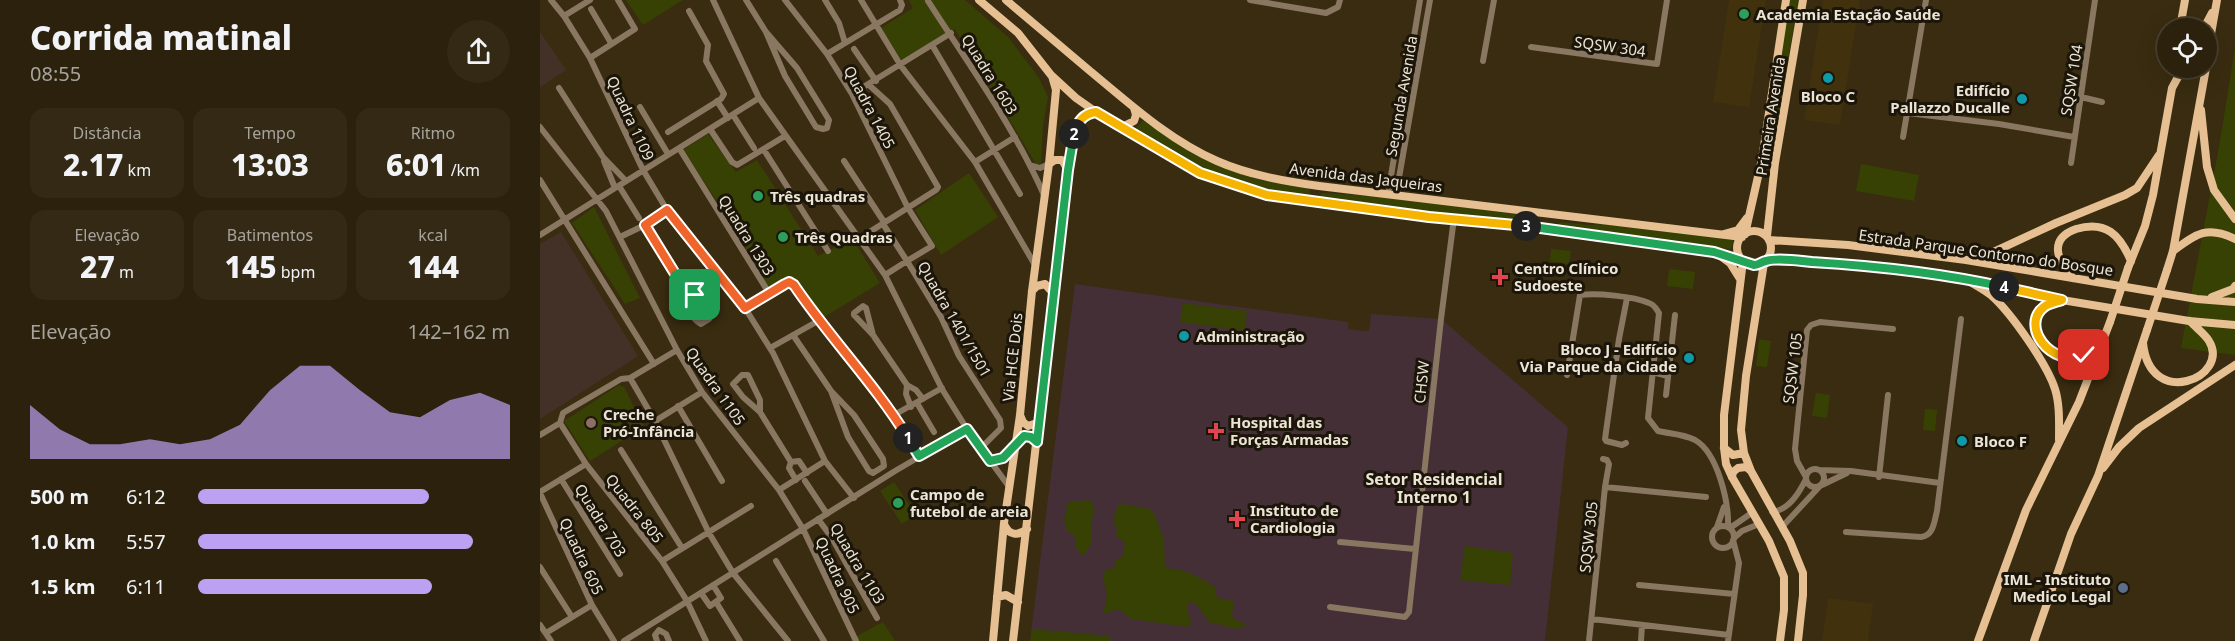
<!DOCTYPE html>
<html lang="pt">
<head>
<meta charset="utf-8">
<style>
  :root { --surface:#2b210c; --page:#332915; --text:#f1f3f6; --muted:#a6a39d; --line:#473e2d; --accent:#bca0f2 }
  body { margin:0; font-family:"Noto Sans",sans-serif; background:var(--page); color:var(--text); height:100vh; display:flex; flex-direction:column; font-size:22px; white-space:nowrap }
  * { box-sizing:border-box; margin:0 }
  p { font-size:20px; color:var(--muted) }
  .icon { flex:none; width:33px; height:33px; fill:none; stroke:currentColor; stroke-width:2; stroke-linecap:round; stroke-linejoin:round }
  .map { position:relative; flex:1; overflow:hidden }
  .panel { display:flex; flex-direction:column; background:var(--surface); width:540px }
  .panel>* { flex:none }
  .controls { position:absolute; left:1617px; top:18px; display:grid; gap:12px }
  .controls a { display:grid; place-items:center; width:60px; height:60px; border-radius:50%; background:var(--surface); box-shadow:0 6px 24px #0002,0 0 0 2px var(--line); font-size:30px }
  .pin { position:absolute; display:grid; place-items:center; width:51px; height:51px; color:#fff; margin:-26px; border-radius:12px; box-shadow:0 3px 9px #0006 }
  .km { position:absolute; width:30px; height:30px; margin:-15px; border-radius:50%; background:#222; color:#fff; font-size:16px; line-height:30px; text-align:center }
  .round { display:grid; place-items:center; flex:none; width:63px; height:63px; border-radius:32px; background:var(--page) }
  .head { display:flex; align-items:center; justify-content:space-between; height:102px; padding:0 30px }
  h1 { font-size:33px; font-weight:800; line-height:45px }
  .stats { display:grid; grid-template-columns:repeat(3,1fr); gap:9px; height:102px; padding:6px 30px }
  .stats div { display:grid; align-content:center; border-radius:15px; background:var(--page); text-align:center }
  .stats b { font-size:30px; font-weight:800 }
  .stats small { font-size:16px; font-weight:400 }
  .stats p { font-size:16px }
  .chart { height:168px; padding:12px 30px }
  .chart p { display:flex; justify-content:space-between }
  .chart svg { width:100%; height:108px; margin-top:6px; fill:var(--accent); opacity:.7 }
  ul { padding:0 30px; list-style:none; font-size:20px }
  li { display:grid; grid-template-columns:96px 72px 1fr; align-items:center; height:45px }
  li i { height:15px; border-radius:8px; background:var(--accent) }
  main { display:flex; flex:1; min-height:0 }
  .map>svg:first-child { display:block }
  .built { fill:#41320d }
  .education { fill:#433128 }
  .medical { fill:#432f35 }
  .green { fill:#384104 }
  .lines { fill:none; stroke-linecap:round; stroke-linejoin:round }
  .minor { stroke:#897762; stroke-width:6 }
  .major { stroke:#e6bf93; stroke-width:8 }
  .major-bridge { stroke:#e6bf93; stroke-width:8 }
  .split-1-casing { stroke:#fff; stroke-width:12 }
  .split-2-casing { stroke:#fff; stroke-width:12 }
  .split-3-casing { stroke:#fff; stroke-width:12 }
  .split-4-casing { stroke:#fff; stroke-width:12 }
  .split-5-casing { stroke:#fff; stroke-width:12 }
  .split-1 { stroke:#f0652b; stroke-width:8 }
  .split-2 { stroke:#22a559; stroke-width:8 }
  .split-3 { stroke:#f5b400; stroke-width:8 }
  .split-4 { stroke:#22a559; stroke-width:8 }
  .split-5 { stroke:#f5b400; stroke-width:8 }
  .leisure-dot { fill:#2e9e5b; stroke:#1b150a; stroke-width:2 }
  .culture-dot { fill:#0f9aa8; stroke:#1b150a; stroke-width:2 }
  .health-dot { fill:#e0444e; stroke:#1b150a; stroke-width:2 }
  .education-dot { fill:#8d6e63; stroke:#1b150a; stroke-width:2 }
  .service-dot { fill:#5c6f8a; stroke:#1b150a; stroke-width:2 }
  .labels { text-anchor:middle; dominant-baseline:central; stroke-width:6; stroke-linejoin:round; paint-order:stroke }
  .poi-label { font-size:15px; font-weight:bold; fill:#ece4d4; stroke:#1b150a; text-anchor:start }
  .street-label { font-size:15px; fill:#ece4d4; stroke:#1b150a }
  .neighbourhood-label { font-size:16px; font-weight:bold; fill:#ece4d4; stroke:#1b150a }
</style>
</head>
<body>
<main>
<section class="panel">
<div class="head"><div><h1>Corrida matinal</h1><p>08:55</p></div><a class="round"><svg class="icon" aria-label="share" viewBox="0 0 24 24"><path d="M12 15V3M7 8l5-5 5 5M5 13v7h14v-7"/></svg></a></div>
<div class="stats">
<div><p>Distância</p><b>2.17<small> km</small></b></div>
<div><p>Tempo</p><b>13:03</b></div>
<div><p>Ritmo</p><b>6:01<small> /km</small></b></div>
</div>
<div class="stats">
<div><p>Elevação</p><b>27<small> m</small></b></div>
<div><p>Batimentos</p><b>145<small> bpm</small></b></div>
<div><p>kcal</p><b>144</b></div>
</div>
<div class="chart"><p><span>Elevação</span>142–162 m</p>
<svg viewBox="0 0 160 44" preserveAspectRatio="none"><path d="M0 44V22L10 32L20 38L30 38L40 36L50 38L60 36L70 30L80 16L90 6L100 6L110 16L120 25L130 27L140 20L150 17L160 22V44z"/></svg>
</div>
<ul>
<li><b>500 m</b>6:12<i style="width:74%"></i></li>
<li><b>1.0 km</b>5:57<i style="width:88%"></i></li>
<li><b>1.5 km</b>6:11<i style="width:75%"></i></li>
</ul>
</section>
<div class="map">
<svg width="1695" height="641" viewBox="0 0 1695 641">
  <rect width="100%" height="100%" fill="#392c10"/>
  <path class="built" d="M1189,0H1226L1209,107L1173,102Z
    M1283,0H1320L1300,125L1264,120Z
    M1288,598L1333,604L1328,641H1282Z"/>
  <path class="education" d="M0,32L26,70L0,87Z
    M21,232L98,356L0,419V244Z"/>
  <path class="medical" d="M535,284L808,322V329L825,331H829L831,314L901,319L1028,427L1005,641H490Z"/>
  <path class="green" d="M86,0H143L103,25Z
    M369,0H425L468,37L499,78L508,97L503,126L501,164H496L415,29L392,45L362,61L341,28L373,8Z
    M1249,0H1258L1232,157L1230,159L1227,157L1233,101Z
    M1695,48V355L1641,348L1679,147Z
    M604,119L692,171L720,180L770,189L769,198L723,190L701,184L660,169L594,131Z
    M168,134L196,172L217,160L278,256L312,238L340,283L281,319L254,278L230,290L187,216L143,150Z
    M1321,164L1379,175L1374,201L1316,191Z
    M429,173L458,217L401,255L375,210Z
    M782,193L834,196L995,216L997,219L993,222L966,219L950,220L779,199V195Z
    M54,207L100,298L85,304L32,223Z
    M1021,222L1049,225L1064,224L1193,240L1191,249L1018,228L1016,225Z
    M1011,249L1031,251L1029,264L1010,261Z
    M1129,269L1155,272L1153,289L1127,286Z
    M643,303L707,311L705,331L640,322Z
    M1219,339L1231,341L1227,367L1216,366Z
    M79,385L84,387L104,427L50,461L24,421Z
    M1276,393L1290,395L1287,418L1272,416Z
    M1385,409L1397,410L1395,431L1383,430Z
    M354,482L376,515L362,524L340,491Z
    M545,500L552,501L554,510L551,523L552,543L543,556L536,548L535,536L527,531L524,519L527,511L526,505L532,501L541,502Z
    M581,504L610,509L613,511L624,539L625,568C645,569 658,576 675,587V595L681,599L694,601L692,615L695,620L707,624L697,629L669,622L657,605L653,602L648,604V614L651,622L649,627L590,619L579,609L563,614L567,596L563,578L566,569L576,568V560L583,556L585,543L575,535L578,529L573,522L578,505Z
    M925,546L973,553L970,585L920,580Z
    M343,622L355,641H318L315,637Z
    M492,629L570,636V641H490Z"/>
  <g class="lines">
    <path class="minor" d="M11,0L24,16L50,58L103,170L127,210L205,308L233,353L285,461L314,498
      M173,0L219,98L345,275L402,389L427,429L470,488
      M206,0L226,32L257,68L289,120L287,128L283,129L276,127L245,76L226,32
      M245,0L287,54L312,94L368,208L392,246L367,261L345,227
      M285,0L299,23L305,43
      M321,0L361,66L435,162L495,265
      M710,0L786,13L798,7L800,0
      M388,1C429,65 473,125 504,195
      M51,9L71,43
      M24,16L50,0
      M392,45L480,194
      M991,47L1117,64L1127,0
      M314,49L336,81
      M287,54L360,10L362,5L360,0
      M50,58L95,29L78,0
      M943,61L954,0
      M19,88L63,157L86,181
      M312,94L411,33
      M1541,97L1562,102
      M177,101L188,118
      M100,107L128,154
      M1368,113L1459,124L1534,137
      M193,115L214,148
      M0,127L66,211L137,350L162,392L239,490L263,529L316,641
      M170,129L192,162L197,165L245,136
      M128,132L181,99L184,94L166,61L168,45L149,11
      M1363,137L1386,0
      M139,148L229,293
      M224,150L288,251
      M64,161L75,188
      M304,161L344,222
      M435,162L475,137
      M1531,163L1555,0
      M490,165L500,168L509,164
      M0,180L114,364
      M79,186L99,218
      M848,194L880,0
      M856,195L890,0
      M105,225L142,285L155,295L170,315L169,319L161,324C149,318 144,297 142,285
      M0,235L219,98
      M80,237L105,225L127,210
      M320,238L396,190L398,187L350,104L329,85
      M345,275L367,261L401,317L419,356L460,420L461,428L441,448
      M205,308L245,284L249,282L254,285L278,321L354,415L379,456
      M253,335L291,391L314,415L343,459L344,466L333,473L329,471L308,437L291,391
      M333,335L326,308L323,306L314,313V315L333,335L367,385L376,390L383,399
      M230,348L278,321
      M137,350L90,378L115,421L169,533L193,573L248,641
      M1112,372L1128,376
      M1027,375L1040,295C1057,293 1093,296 1109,303C1115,305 1116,309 1119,313L1108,418L1118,431C1131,434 1143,434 1155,440C1178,453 1189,503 1188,527
      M90,378L81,379L23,413L20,423L46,464L122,561L147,601L166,641
      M367,385L366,394L371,407
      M1126,395L1135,315
      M377,403L394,432
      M138,406L182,481
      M220,412V400L208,375H202L193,384L203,397L220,412L251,462
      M354,415L402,388
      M115,421L162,392
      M0,435L20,423
      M1086,443L1082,445L1066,441L1065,439L1079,339L1087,298
      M81,450L142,548
      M1063,459L1067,460L1069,464L1065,487
      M450,461L463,458L475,443
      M1266 478a9 9 0 1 1 18 0a9 9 0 1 1-18 0Z
      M1279,470L1311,471L1400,483
      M1266,477L1257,461L1255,449L1267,330L1271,325L1280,322L1353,329
      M1339,477L1348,395
      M21,479L80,574
      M256,480L249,468L251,462L259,461L267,473
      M265,481L287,514
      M1282,485L1307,473
      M239,490L285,461
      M0,492L46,464
      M0,493L52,605L74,641
      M1232,512C1249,510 1259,493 1266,479
      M278,519L292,538L337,618
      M1172 537a11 11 0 1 1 22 0a11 11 0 1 1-22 0Z
      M1177,527L1184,507
      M1242,527L1280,486
      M1190,528L1213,512
      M1306,532L1381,537C1394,535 1394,522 1397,511L1421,319
      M1194,538L1202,531L1219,524
      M800,542L875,549
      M122,561L211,506
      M236,561L284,641
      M0,567L32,617
      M1099,585L1194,594
      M161,593L170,606L181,598L173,585
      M176,602L200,641
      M790,607L865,617L869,612L901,319L914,218
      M1052,619L1189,635
      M0,625L11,641
      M6,633L52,605
      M84,641L355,471L427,429
      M117,641L115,635L119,630L126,634L129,641
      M1049,641L1065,487L1166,497
      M1101,641L1102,625
      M1188,641L1199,563L1193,540"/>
    <path class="major" d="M439,0L478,33L511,75L536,98L556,112L660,173L701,188L743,198L1119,243L1174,252L1202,260
      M466,0C494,24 522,47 550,71C590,104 629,140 677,161C709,175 744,181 779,186L1202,237
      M1640,28L1645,0
      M1664,28L1672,13
      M1666,62L1677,0
      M1661,110L1667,167L1674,190L1695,219
      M582,127L594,121L596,115L594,108
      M509,164L515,160H522L528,170
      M1197 248a17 17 0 1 1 34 0a17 17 0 1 1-34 0Z
      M1184,234L1198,230L1207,218
      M1205,234L1222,159L1246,0
      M1227,236L1235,163L1263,0
      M1229,240L1308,245L1426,260L1657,299L1695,302
      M1633,251C1656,234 1667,225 1695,239
      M1179,255L1190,263L1200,279
      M1429,260L1447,255L1516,223L1585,195L1597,188L1619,155
      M1203,261L1184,415V448L1186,464L1192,477L1229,541L1244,577V610L1240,641
      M1226,261L1305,264L1377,271L1427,279L1522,300L1649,321L1695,325
      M1224,263L1206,376L1201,430L1204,453L1211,471L1250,541L1263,573V595L1258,641
      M1588,268L1605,226L1613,195L1632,88L1643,68
      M1627,270L1633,251L1666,68
      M1533,278C1517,261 1508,239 1536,229C1566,220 1580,235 1591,261
      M1432,283C1439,287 1446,291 1452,296C1471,313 1507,364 1515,389C1520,405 1519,423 1519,440
      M492,291L497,286L505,284L514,294
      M1672,297L1693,289L1695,286
      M1520,300L1504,307L1495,322C1497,342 1514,363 1537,358C1547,355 1556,345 1564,339
      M1603,343C1610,411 1691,377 1669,341C1665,334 1655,327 1650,321
      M480,415L483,422L488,426L500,422
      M476,443L486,436L497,442
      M1184,448L1193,455L1204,453
      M1563,468L1579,447L1599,428L1695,365
      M1192,477L1193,472L1198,468L1206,467L1211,471
      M464,524C469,536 478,536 487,529
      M457,597L466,595L478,602
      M453,641L464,523L480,415L492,291L509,164L516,90L512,76
      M473,641L528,170C532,149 530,116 556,112
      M1438,641L1486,510L1539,402L1570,322
      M1494,641L1531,534L1558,476L1607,330"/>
    <path class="major-bridge" d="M1570,322L1588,268
      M1607,330L1627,270"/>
  </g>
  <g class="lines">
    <g class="split-1-casing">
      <path id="split-1" d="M155,295L142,285L105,225L127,210L205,308L245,284L249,282L254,285C289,337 335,384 368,438"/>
    </g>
    <g class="split-2-casing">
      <path id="split-2" d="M368,438L379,456L427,429L450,461L463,458L484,436L491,437L497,442L528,170L534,134"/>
    </g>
    <g class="split-3-casing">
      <path id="split-3" d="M534,134C538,121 543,114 556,112L660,173L727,195L889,217L986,226"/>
    </g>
    <g class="split-4-casing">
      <path id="split-4" d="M986,226L1174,252L1214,265C1219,265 1221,262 1226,261C1237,257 1261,261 1272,262C1337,266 1401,273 1464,287"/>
    </g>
    <g class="split-5-casing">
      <path id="split-5" d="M1464,287L1522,300C1516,302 1509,303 1504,307C1480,325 1510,368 1544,355"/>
    </g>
    <use href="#split-1" class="split-1"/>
    <use href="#split-2" class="split-2"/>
    <use href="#split-3" class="split-3"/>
    <use href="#split-4" class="split-4"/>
    <use href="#split-5" class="split-5"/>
  </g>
  <g class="leisure-dot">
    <circle cx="1204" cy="14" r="6"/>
    <circle cx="218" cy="196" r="6"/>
    <circle cx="243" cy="237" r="6"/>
    <circle cx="358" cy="503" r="6"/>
  </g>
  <g class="culture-dot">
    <circle cx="1288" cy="78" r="6"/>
    <circle cx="1482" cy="99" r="6"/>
    <circle cx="644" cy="336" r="6"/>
    <circle cx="1149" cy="358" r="6"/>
    <circle cx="1422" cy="441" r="6"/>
  </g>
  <g class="health-dot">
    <path d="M957 268h6v6h6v6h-6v6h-6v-6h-6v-6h6z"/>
    <path d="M673 422h6v6h6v6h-6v6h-6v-6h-6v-6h6z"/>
    <path d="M694 510h6v6h6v6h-6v6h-6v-6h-6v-6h6z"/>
  </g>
  <circle class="education-dot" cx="51" cy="423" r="6"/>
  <circle class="service-dot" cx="1583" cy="588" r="6"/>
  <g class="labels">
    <g class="poi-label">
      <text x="1216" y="14">Academia Estação Saúde</text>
      <text x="1470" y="90" text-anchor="end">Edifício<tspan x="1470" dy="17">Pallazzo Ducalle</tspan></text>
      <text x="1288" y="96" text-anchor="middle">Bloco C</text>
      <text x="230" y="196">Três quadras</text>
      <text x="255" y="237">Três Quadras</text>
      <text x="974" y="268">Centro Clínico<tspan x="974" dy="17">Sudoeste</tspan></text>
      <text x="656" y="336">Administração</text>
      <text x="1137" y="349" text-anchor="end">Bloco J - Edifício<tspan x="1137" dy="17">Via Parque da Cidade</tspan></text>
      <text x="63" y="414">Creche<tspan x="63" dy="17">Pró-Infância</tspan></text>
      <text x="690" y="422">Hospital das<tspan x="690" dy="17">Forças Armadas</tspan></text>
      <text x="1434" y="441">Bloco F</text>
      <text x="370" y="494">Campo de<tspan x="370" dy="17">futebol de areia</tspan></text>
      <text x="710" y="510">Instituto de<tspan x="710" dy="17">Cardiologia</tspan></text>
      <text x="1571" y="579" text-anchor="end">IML - Instituto<tspan x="1571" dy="17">Medico Legal</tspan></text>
    </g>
    <g class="street-label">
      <text transform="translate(1070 46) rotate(8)">SQSW 304</text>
      <text transform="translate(450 74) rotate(58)">Quadra 1603</text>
      <text transform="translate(1531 80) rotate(-81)">SQSW 104</text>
      <text transform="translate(861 96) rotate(-80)">Segunda Avenida</text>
      <text transform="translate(330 107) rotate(62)">Quadra 1405</text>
      <text transform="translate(1230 116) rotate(-81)">Primeira Avenida</text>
      <text transform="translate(91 118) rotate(65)">Quadra 1109</text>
      <text transform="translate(826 177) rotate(7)">Avenida das Jaqueiras</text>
      <text transform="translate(207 235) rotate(58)">Quadra 1303</text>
      <text transform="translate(1446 252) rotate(8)">Estrada Parque Contorno do Bosque</text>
      <text transform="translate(415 319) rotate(60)">Quadra 1401/1501</text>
      <text transform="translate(472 357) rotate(-84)">Via HCE Dois</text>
      <text transform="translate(1252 368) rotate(-83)">SQSW 105</text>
      <text transform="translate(881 382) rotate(-84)">CHSW</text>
      <text transform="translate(176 386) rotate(55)">Quadra 1105</text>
      <text transform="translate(95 508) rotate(52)">Quadra 805</text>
      <text transform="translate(61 520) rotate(58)">Quadra 703</text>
      <text transform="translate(1048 537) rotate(-84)">SQSW 305</text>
      <text transform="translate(42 556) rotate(65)">Quadra 605</text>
      <text transform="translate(318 563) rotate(59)">Quadra 1103</text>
      <text transform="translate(298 575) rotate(65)">Quadra 905</text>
    </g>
    <g class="neighbourhood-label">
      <text x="894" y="479">Setor Residencial<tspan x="894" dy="18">Interno 1</tspan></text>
    </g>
  </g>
</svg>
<div class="controls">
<a><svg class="icon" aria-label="locate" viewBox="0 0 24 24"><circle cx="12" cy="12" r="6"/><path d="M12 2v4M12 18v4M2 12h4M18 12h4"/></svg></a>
</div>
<div class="pin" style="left:155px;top:295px;background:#1e9e55"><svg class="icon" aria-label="arrive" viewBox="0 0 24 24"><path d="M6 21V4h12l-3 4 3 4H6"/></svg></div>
<div class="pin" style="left:1544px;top:355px;background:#d93025"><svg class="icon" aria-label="check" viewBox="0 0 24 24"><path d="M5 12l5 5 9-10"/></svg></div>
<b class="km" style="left:368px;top:438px">1</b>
<b class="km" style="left:534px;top:134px">2</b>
<b class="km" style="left:986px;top:226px">3</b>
<b class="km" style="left:1464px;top:287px">4</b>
</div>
</main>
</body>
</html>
